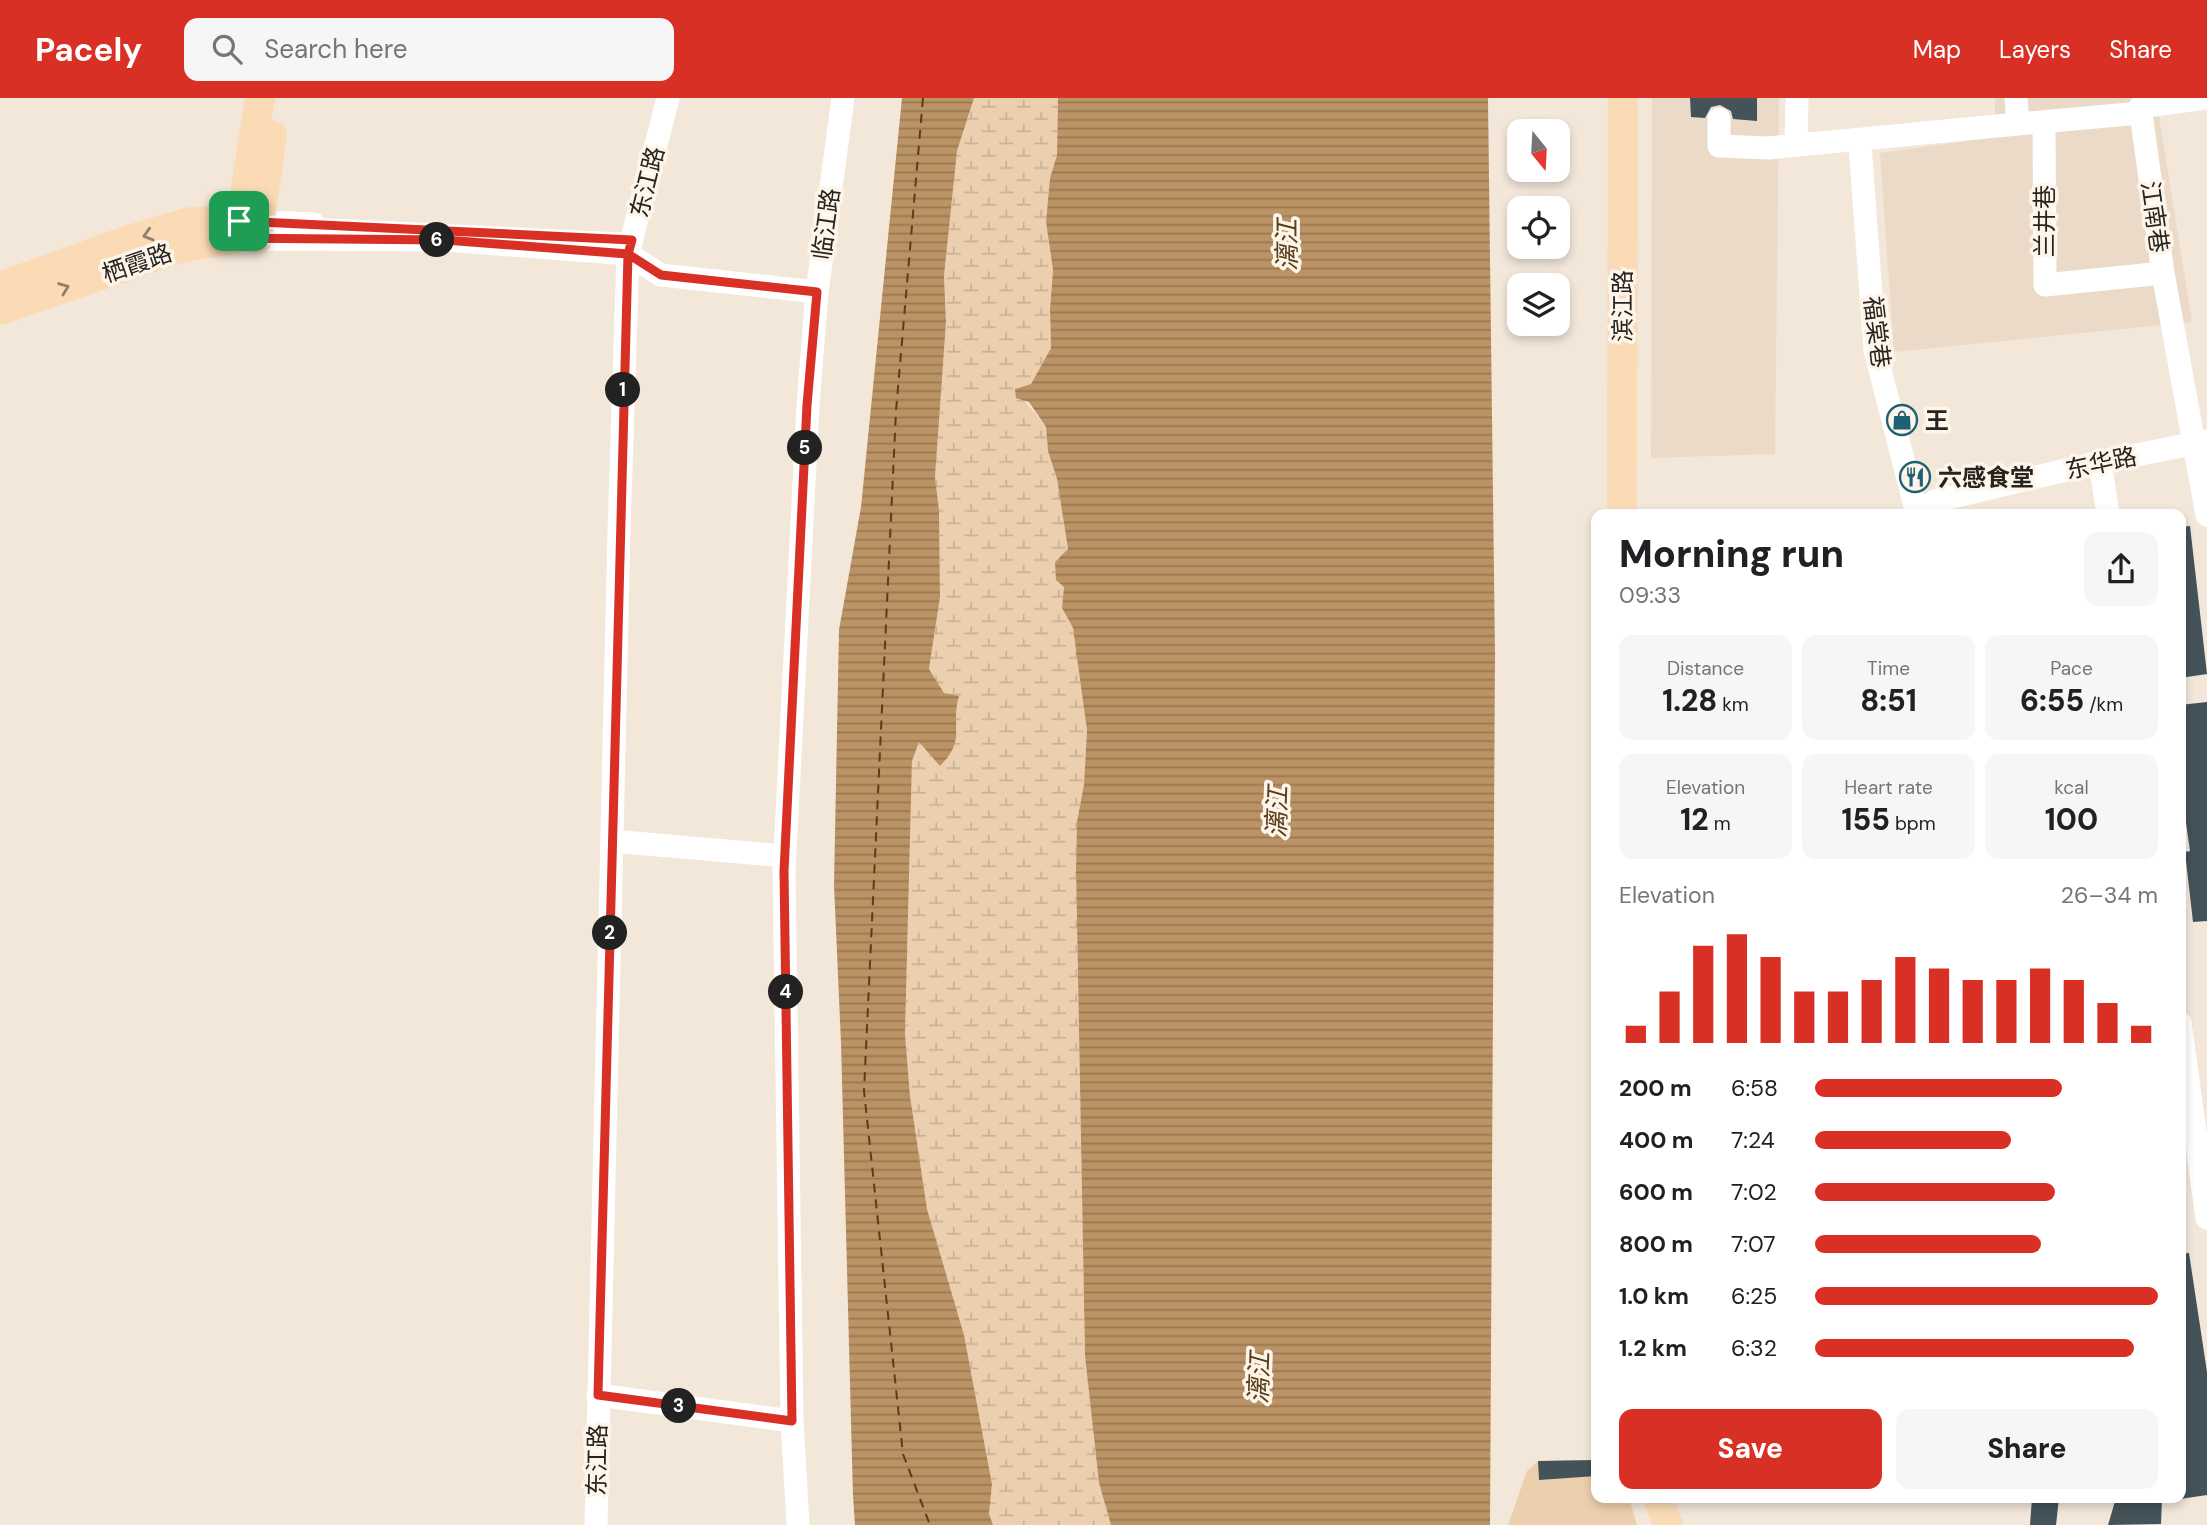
<!DOCTYPE html>
<html lang="en">
<head>
<meta charset="utf-8">
<style>
  :root { --surface:#fff; --page:#f6f6f6; --text:#202124; --muted:#757577; --accent:#d93025 }
  body { margin:0; font-family:"DM Sans","Noto Sans SC",sans-serif; background:var(--page); color:var(--text); height:100vh; display:flex; flex-direction:column; font-size:26px; white-space:nowrap }
  * { box-sizing:border-box; margin:0 }
  p { font-size:23px; color:var(--muted) }
  .icon { flex:none; width:38px; height:38px; fill:none; stroke:currentColor; stroke-width:2; stroke-linecap:round; stroke-linejoin:round }
  .map { position:relative; flex:1; overflow:hidden }
  .panel { position:absolute; left:1591px; top:411px; width:595px; height:994px; display:flex; flex-direction:column; background:var(--surface); border-radius:14px; box-shadow:0 4px 10px #0003 }
  .panel>* { flex:none }
  .needle { width:46px; rotate:162deg }
  .controls { position:absolute; left:1507px; top:21px; display:grid; gap:14px }
  .controls a { display:grid; place-items:center; width:63px; height:63px; border-radius:14px; background:var(--surface); box-shadow:0 4px 10px #0003; font-size:35px }
  .pin { position:absolute; display:grid; place-items:center; width:60px; height:60px; color:#fff; margin:-30px; border-radius:14px; box-shadow:0 4px 10px #0006 }
  .km { position:absolute; width:35px; height:35px; margin:-18px; border-radius:50%; background:#222; color:#fff; font-size:19px; line-height:35px; text-align:center }
  .round { display:grid; place-items:center; flex:none; width:74px; height:74px; border-radius:14px; background:var(--page) }
  .headline { display:flex; align-items:center; justify-content:space-between; height:119px; padding:0 28px }
  h1 { font-size:38px; font-weight:800; line-height:52px }
  .metrics { display:grid; grid-template-columns:repeat(3,1fr); gap:10px; height:119px; padding:7px 28px }
  .metrics div { display:grid; align-content:center; border-radius:14px; background:var(--page); text-align:center }
  .metrics b { font-size:30px; font-weight:800 }
  .metrics small { font-size:19px; font-weight:400 }
  .metrics p { font-size:19px }
  .chart { height:196px; padding:14px 28px }
  .chart p { display:flex; justify-content:space-between }
  .chart svg { width:100%; height:126px; margin-top:7px; stroke:var(--accent); stroke-width:6 }
  .button { display:flex; gap:14px; margin-top:auto; padding:14px 28px }
  .button a { flex:1; height:80px; border-radius:14px; background:var(--accent); color:#fff; font-size:28px; font-weight:800; line-height:80px; text-align:center }
  .button a+a { background:var(--page); color:var(--text) }
  ul { padding:0 28px; list-style:none; font-size:23px }
  li { display:grid; grid-template-columns:112px 84px 1fr; align-items:center; height:52px }
  li i { height:18px; border-radius:9px; background:var(--accent) }
  header { display:flex; align-items:center; gap:42px; box-sizing:border-box; height:98px; padding:0 35px; background:var(--accent); color:#fff }
  header strong { font-size:33px }
  nav { display:flex; gap:38px; margin-inline-start:auto; font-size:24px }
  .search { width:490px; height:63px; background:var(--page); display:flex; align-items:center; gap:18px; box-sizing:border-box; padding:0 24px; border-radius:14px; color:var(--muted); font-size:26px }
  .map>svg:first-child { display:block }
  .built { fill:#ebdac7 }
  .wetland { fill:url(#wetland-marsh) }
  .green { fill:#eccfae }
  .water { fill:url(#water-rules) }
  .lines { fill:none; stroke-linecap:round; stroke-linejoin:round }
  .ferry { stroke:#5a3e19; stroke-width:2; stroke-dasharray:9 7; stroke-linecap:butt }
  .building { fill:#435359 }
  .minor { stroke:#fff; stroke-width:23 }
  .major { stroke:#fadbb6; stroke-width:30 }
  .oneway { stroke:#907f6a }
  .route-casing { stroke:#fff; stroke-width:14 }
  .route { stroke:#d93025; stroke-width:9 }
  .labels { text-anchor:middle; dominant-baseline:central; stroke-width:7; stroke-linejoin:round; paint-order:stroke }
  .street-label { font-size:24px; fill:#27231e; stroke:#fef5ea }
  .poi-label { font-size:24px; font-weight:bold; fill:#27231e; stroke:#fef5ea; text-anchor:start }
  .water-label { font-size:26px; font-style:italic; fill:#5a3e19; stroke:#fef5ea }
</style>
</head>
<body>
<header>
<strong>Pacely</strong>
<div class="search"><svg class="icon" aria-label="search" viewBox="0 0 24 24"><circle cx="10" cy="10" r="6"/><path d="M15 15l6 6"/></svg>Search here</div>
<nav><a>Map</a><a>Layers</a><a>Share</a></nav>
</header>
<div class="map">
<svg width="2207" height="1427" viewBox="0 0 2207 1427">
  <defs>
    <pattern id="wetland-marsh" width="20" height="14" patternUnits="userSpaceOnUse" patternTransform="scale(1.75)"><rect width="20" height="14" fill="#eccfae"/><path d="M1 5h8M5 5V1M11 12h8M15 12V8" fill="none" stroke="#cab195"/></pattern>
    <pattern id="water-rules" width="6" height="5" patternUnits="userSpaceOnUse" patternTransform="scale(1.75)"><rect width="6" height="5" fill="#bb9365"/><path d="M0 2.5h6" fill="none" stroke="#987853"/></pattern>
  </defs>
  <rect width="100%" height="100%" fill="#f3e7da"/>
  <path class="built" d="M1652,0H1779L1775,356L1651,360Z
    M1995,0H2190L2157,6L2192,224L1894,254L1880,55L1995,39Z"/>
  <path class="wetland" d="M974,0H1058L1057,57L1050,80L1046,124L1053,172L1050,211L1051,250L1031,286L1015,291L1046,329L1048,353L1057,381L1068,452L1055,464L1064,489L1062,510L1073,530L1081,571L1087,632L1084,686L1077,724L1076,771L1085,1258L1099,1385L1111,1427H993L989,1416L992,1385L964,1237L927,1111L910,998L905,936L912,663L919,644L940,667L957,632L954,612L929,571L940,499L939,412L935,379L946,224L944,178L957,53Z"/>
  <path class="green" d="M1596,1362V1400H1629L1637,1427H1508L1527,1373L1538,1363Z"/>
  <path class="water" d="M902,0H974L957,53L944,178L946,224L935,379L939,412L940,499L929,571L944,595L959,598C950,628 967,641 940,668L919,644L912,663L905,936L910,998L927,1111L964,1237L992,1386L989,1416L993,1427H855L853,1398L841,945L834,787L839,532L861,409Z
    M1058,0H1488L1495,555L1490,1427H1111L1099,1385L1085,1258L1076,771L1077,724L1084,686L1087,632L1073,530L1062,510L1064,489L1056,482L1055,464L1068,451L1057,381L1048,353L1046,329L1029,304L1016,300L1015,291L1031,286L1051,250L1050,211L1053,172L1046,124L1050,80L1057,57Z"/>
  <g class="lines">
    <path class="ferry" d="M923,0L896,313L864,993L903,1356L930,1427"/>
  </g>
  <path class="building" d="M1690,0H1757V23L1733,21L1731,13L1720,7L1711,9L1705,20L1691,19Z
    M2190,428L2207,576L2180,580V429Z
    M2207,604V823L2193,824L2185,754L2190,753L2180,682V607Z
    M2189,1155L2207,1274V1397L2180,1401V1156Z
    M1596,1362V1378L1539,1382L1538,1363Z
    M2032,1400H2059L2056,1427H2030Z
    M2116,1400H2162L2161,1426L2108,1427Z"/>
  <g class="lines">
    <path class="minor" d="M2140,9L2206,0
      M1719,21V48L1768,50L2018,26L2016,0
      M2044,25L2045,187L2163,175
      M2018,26L2141,15L2163,175L2207,417
      M1796,47L1797,0
      M1860,47L1875,252L1917,416
      M244,123L314,126
      M243,141L445,142L628,156L661,177L817,194
      M2100,364L2108,416
      M1918,416L1935,403L2100,364L2207,343
      M612,743L785,758
      M2180,925L2207,1120
      M598,1297L792,1323
      M596,1427L619,433L628,156L668,0
      M798,1427L792,1323L784,773L808,307L817,194L843,0"/>
    <path class="major" d="M257,141L272,37
      M0,189L129,142L191,124L239,123
      M0,212L175,151L238,140L260,0
      M1622,416L1623,0
      M1658,1400L1668,1427"/>
  </g>
  <defs><path id="oneway-chevron" d="M-2-3.5L2.5 0L-2 3.5" fill="none" stroke-width="1.6" stroke-linecap="round" stroke-linejoin="round" transform="scale(1.75)"/></defs>
  <g class="oneway">
    <use href="#oneway-chevron" transform="translate(148 137) rotate(164)"/>
    <use href="#oneway-chevron" transform="translate(64 190) rotate(-21)"/>
  </g>
  <g class="lines">
    <g class="route-casing">
      <path id="route" d="M239,123L632,142L628,156L598,1297L792,1323L784,773L807,307L817,194L661,177L628,156L445,142L238,140L239,123"/>
    </g>
    <use href="#route" class="route"/>
  </g>
  <defs>
    <g id="shop-ring" transform="scale(1.575)"><circle r="9.5" fill="#fef5ea" stroke="#1e6074" stroke-width="1.5"/><path d="M-5-2.5h2.3a2.7 3.5 0 0 1 5.4 0H5L5.5 6h-11ZM-1.5-2.5h3a1.5 2.3 0 0 0-3 0Z" fill="#1e6074"/></g>
    <g id="restaurant-ring" transform="scale(1.575)"><circle r="9.5" fill="#fef5ea" stroke="#1e6074" stroke-width="1.5"/><path d="M-5-6h1v4h1v-4h1v4h1v-4h1v5L-1.5 .5V6h-2V.5L-5-1ZM5-6V6H3V1.5H1.5Q1.5-4 5-6Z" fill="#1e6074"/></g>
  </defs>
  <g fill-rule="evenodd">
    <use href="#shop-ring" x="1902" y="322"/>
    <use href="#restaurant-ring" x="1915" y="379"/>
  </g>
  <g class="labels">
    <g class="street-label">
      <text transform="translate(647 84) rotate(-76)">东江路</text>
      <text transform="translate(2155 119) rotate(82)">江南巷</text>
      <text transform="translate(2044 123) rotate(-90)">兰井巷</text>
      <text transform="translate(826 126) rotate(-82)">临江路</text>
      <text transform="translate(137 165) rotate(-19)">栖霞路</text>
      <text transform="translate(1622 208) rotate(-90)">滨江路</text>
      <text transform="translate(1877 234) rotate(83)">福棠巷</text>
      <text transform="translate(2101 365) rotate(-12)">东华路</text>
      <text transform="translate(597 1362) rotate(-89)">东江路</text>
    </g>
    <g class="poi-label">
      <text x="1925" y="322">王</text>
      <text x="1938" y="379">六感食堂</text>
    </g>
    <g class="water-label">
      <text transform="translate(1287 147) rotate(-90)">漓江</text>
      <text transform="translate(1277 714) rotate(-88)">漓江</text>
      <text transform="translate(1259 1280) rotate(-88)">漓江</text>
    </g>
  </g>
</svg>
<div class="controls">
<a><svg class="needle" viewBox="-14 -14 28 28"><path d="M0-13l5 13h-10z" fill="#e53935"/><path d="M0 13l5-13h-10z" fill="#757577"/></svg></a>
<a><svg class="icon" aria-label="locate" viewBox="0 0 24 24"><circle cx="12" cy="12" r="6"/><path d="M12 2v4M12 18v4M2 12h4M18 12h4"/></svg></a>
<a><svg class="icon" aria-label="layers" viewBox="0 0 24 24"><path d="M12 4l9 5-9 5-9-5zM3 14l9 5 9-5"/></svg></a>
</div>
<div class="pin" style="left:239px;top:123px;background:#1e9e55"><svg class="icon" aria-label="arrive" viewBox="0 0 24 24"><path d="M6 21V4h12l-3 4 3 4H6"/></svg></div>
<b class="km" style="left:623px;top:292px">1</b>
<b class="km" style="left:610px;top:835px">2</b>
<b class="km" style="left:679px;top:1308px">3</b>
<b class="km" style="left:786px;top:894px">4</b>
<b class="km" style="left:805px;top:350px">5</b>
<b class="km" style="left:437px;top:142px">6</b>
<section class="panel">
<div class="headline"><div><h1>Morning run</h1><p>09:33</p></div><a class="round"><svg class="icon" aria-label="share" viewBox="0 0 24 24"><path d="M12 15V3M7 8l5-5 5 5M5 13v7h14v-7"/></svg></a></div>
<div class="metrics">
<div><p>Distance</p><b>1.28<small> km</small></b></div>
<div><p>Time</p><b>8:51</b></div>
<div><p>Pace</p><b>6:55<small> /km</small></b></div>
</div>
<div class="metrics">
<div><p>Elevation</p><b>12<small> m</small></b></div>
<div><p>Heart rate</p><b>155<small> bpm</small></b></div>
<div><p>kcal</p><b>100</b></div>
</div>
<div class="chart"><p><span>Elevation</span>26–34 m</p>
<svg viewBox="0 0 160 44" preserveAspectRatio="none"><path d="M5 44V38M15 44V26M25 44V10M35 44V6M45 44V14M55 44V26M65 44V26M75 44V22M85 44V14M95 44V18M105 44V22M115 44V22M125 44V18M135 44V22M145 44V30M155 44V38"/></svg>
</div>
<ul>
<li><b>200 m</b>6:58<i style="width:72%"></i></li>
<li><b>400 m</b>7:24<i style="width:57%"></i></li>
<li><b>600 m</b>7:02<i style="width:70%"></i></li>
<li><b>800 m</b>7:07<i style="width:66%"></i></li>
<li><b>1.0 km</b>6:25<i style="width:100%"></i></li>
<li><b>1.2 km</b>6:32<i style="width:93%"></i></li>
</ul>
<div class="button"><a>Save</a><a>Share</a></div>
</section>
</div>
</body>
</html>
